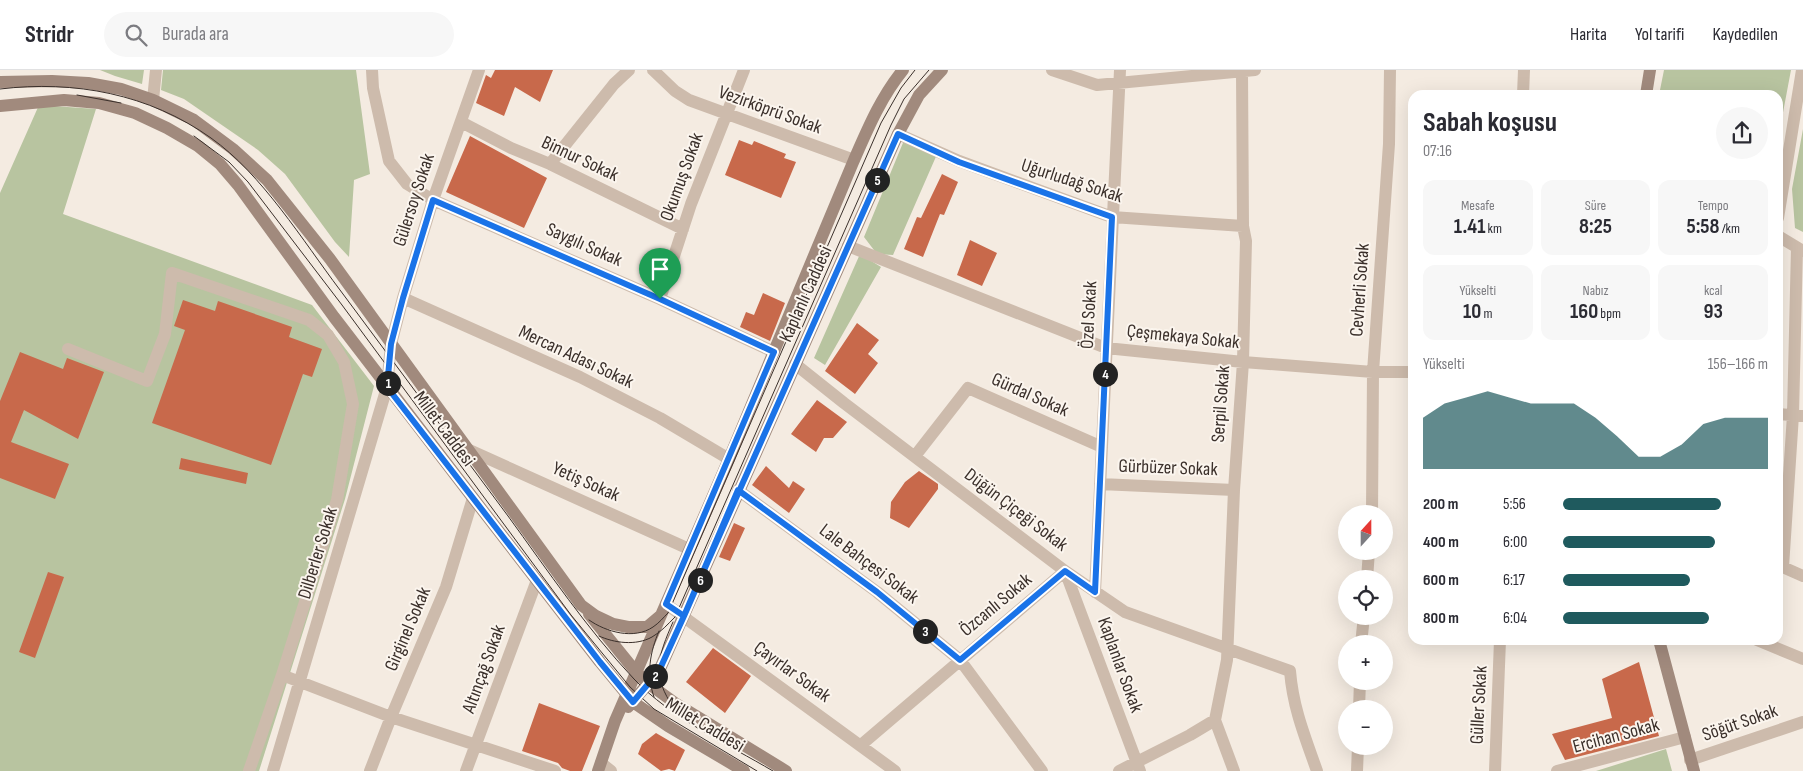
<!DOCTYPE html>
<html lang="tr">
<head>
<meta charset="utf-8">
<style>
  :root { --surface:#fff; --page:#f7f7f7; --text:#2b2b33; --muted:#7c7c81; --line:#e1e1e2; --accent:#1f5a5e }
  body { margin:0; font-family:"Sofia Sans Condensed",sans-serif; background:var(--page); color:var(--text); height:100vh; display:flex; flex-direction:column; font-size:19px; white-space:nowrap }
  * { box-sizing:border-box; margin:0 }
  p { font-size:16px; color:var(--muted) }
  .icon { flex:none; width:28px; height:28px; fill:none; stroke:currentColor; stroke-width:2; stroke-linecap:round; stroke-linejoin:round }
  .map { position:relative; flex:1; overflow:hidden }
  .panel { position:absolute; left:1408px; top:20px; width:375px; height:555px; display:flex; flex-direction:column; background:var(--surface); border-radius:15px; box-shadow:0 5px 20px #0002 }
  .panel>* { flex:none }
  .needle { width:32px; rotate:21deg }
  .controls { position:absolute; left:1338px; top:435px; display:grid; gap:10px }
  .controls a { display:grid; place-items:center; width:55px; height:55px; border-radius:50%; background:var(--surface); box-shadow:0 5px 20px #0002; font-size:25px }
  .pin { position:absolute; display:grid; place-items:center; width:42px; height:42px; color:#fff; margin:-51px -21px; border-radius:50% 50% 50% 0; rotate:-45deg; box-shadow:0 0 5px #0007 }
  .pin .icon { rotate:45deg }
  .km { position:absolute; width:25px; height:25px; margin:-12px; border-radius:50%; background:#222; color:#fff; font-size:14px; line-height:25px; text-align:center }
  .round { display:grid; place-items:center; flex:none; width:52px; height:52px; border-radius:26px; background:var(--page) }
  .summary { display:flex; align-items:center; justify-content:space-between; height:85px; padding:0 15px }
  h1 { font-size:28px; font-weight:700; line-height:38px }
  .stats { display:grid; grid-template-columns:repeat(3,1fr); gap:8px; height:85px; padding:5px 15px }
  .stats div { display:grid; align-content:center; border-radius:12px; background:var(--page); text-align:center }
  .stats b { font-size:21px; font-weight:700 }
  .stats small { font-size:14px; font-weight:400 }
  .stats p { font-size:14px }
  .chart { height:140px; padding:10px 15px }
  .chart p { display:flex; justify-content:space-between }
  .chart svg { width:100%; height:90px; margin-top:5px; fill:var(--accent); opacity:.7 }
  ul { padding:0 15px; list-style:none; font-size:16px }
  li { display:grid; grid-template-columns:80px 60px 1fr; align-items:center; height:38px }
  li i { height:12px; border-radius:6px; background:var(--accent) }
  header { display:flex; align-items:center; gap:30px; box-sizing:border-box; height:70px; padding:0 25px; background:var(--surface); border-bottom:1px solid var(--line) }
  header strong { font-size:24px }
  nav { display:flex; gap:28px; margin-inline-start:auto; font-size:18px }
  .search { width:350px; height:45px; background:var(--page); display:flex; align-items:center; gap:12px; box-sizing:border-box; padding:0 18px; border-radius:28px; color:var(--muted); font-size:19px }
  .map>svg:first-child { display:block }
  .green { fill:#b8c4a0 }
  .building { fill:#c8694b }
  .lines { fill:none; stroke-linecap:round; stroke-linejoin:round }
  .street { stroke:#cdbbac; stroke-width:12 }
  .secondary { stroke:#a18a7d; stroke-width:12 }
  .tram { stroke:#3b302b; stroke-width:1 }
  .route-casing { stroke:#fff; stroke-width:10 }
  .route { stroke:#1a73e8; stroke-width:6 }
  .labels { text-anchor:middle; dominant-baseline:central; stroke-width:4; stroke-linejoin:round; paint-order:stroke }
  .street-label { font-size:19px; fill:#3b302b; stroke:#fbf5ee }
</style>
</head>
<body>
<header>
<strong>Stridr</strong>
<div class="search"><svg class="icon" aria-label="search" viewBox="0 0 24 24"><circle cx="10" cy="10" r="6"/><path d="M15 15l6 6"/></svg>Burada ara</div>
<nav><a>Harita</a><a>Yol tarifi</a><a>Kaydedilen</a></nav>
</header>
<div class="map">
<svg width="1803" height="701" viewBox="0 0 1803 701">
  <rect width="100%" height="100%" fill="#f4ebe1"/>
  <path class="green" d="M100,0H144L142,14L115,6Z
    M163,0H356L370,104L354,110L349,187L335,172L285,104L258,80L184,29L161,20Z
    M1664,0H1791L1778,69V25H1659Z
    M39,35L96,39L63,144L312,235L374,316L345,429L259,701H0V123Z
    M1803,59V162L1795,158L1792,119Z
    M905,68L938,82L893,185L877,184L864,167Z
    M860,184L881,197L825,295L814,288Z
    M1666,679L1672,701H1596Z"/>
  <path class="building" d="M495,0H553L540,32L515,17L504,46L476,33L486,5L491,8Z
    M470,66L547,108L524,158L446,122Z
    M739,70L752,75L754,71L786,84L784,88L796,92L781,128L725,105Z
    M942,104L958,112L944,145L940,144L923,187L904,179L917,147L921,148Z
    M970,170L997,183L982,216L957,205Z
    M763,223L785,233L770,271L740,257L746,242L754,245Z
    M183,230L215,241L218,231L292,257L289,267L322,279L312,307L303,304L271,395L152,353L185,260L174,256Z
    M857,253L879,270L868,284L878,293L855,324L825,301Z
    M20,282L63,299L67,288L104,302L78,369L24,340L11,372L69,394L55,429L0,408V331Z
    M817,330L847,352L833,368H824L816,382L791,364Z
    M181,388L248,403L246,414L179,399Z
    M766,396L789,418L793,411L805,419L789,443L752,415Z
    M919,401L938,414V419L909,458L890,448L891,432L905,412Z
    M734,453L745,458L730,491L719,487Z
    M48,502L64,507L35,588L19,582Z
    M713,578L751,606L725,643L686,612Z
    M1639,592L1659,666L1565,690L1552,664L1612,648L1602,609Z
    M539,633L600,656L582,701H570L562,698L558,693L522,681Z
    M656,663L685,680L675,701L669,699L661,701L638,684L642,674Z"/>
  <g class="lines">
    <path class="street" d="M372,0L373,18L389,91L407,114L433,130L660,229L774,282
      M653,0L675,21L689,30L854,90
      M1052,0L1097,15L1255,0
      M1523,25L1524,0
      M153,30L156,0
      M461,52L511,78L550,94L683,159
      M898,64L959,91L1112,147L1243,156
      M550,94L614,14L629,0
      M1778,148L1802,0
      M1778,166L1803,181
      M848,176L1106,278L1243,292L1373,302H1412
      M403,228L580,307L660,348L729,389
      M660,229L691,134L744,0
      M68,279L147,311L165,264L172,203L309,250L328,265L344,292L353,334L337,430L282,605
      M795,294L844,333L1065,501L1125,542L1290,601C1293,638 1305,667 1317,701
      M1778,344L1803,346
      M467,379L689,479
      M915,386L968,318L1102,377
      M1100,414L1234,420
      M738,420L877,522L960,590L1042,701
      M1372,444L1373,302L1389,74L1390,0
      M1778,495L1803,506
      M1783,497L1793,345L1797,178
      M1065,501L1140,701
      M1367,509L1369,481
      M1095,522L1120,0
      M666,534L895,701
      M1757,570L1803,589
      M1361,574L1364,546
      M1359,639L1360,611
      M1215,650L1234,701
      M861,675L1065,501
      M1690,690L1803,652
      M601,693L611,701
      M249,701L282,605L391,647L555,701
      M273,701L387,317L391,274L403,228L433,130L479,0
      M370,701L391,647L446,517L473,428
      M466,701L537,510
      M1119,701L1190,665L1215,650L1227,590L1234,420L1243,292L1246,171L1243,156L1242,2
      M1357,701L1358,676
      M1495,701L1500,570
      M1557,701L1685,667"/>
    <path class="secondary" d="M0,12L52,11L88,13L121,19L153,30L194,50L233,79L267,110L330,189L581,535L596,546L613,554L628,557H647L660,546
      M1646,25L1650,0
      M0,36L64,30L99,33L135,43L167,58L198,76L220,94L238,115L334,247L473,428L600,592L633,632L668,656L744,701
      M589,544L636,602L649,614L675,633L786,701
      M1659,570L1694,701
      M628,637L659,601L898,64L919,25L942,0
      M598,701L615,651L729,389L854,90C868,58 881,27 903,0"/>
    <path class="tram" d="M0,19C75,10 149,24 211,68C262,104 303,171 340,220C396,295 452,371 508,446C548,501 587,559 634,609C671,648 727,674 773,701
      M77,25L121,33
      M194,66L229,92L248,112L342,235L571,545L630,617L654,639L757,701
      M589,550C606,562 634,570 653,557C659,553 663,548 668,543L881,53L901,18L915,0
      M673,552C658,586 651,606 674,638
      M599,566C614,573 636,576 652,567C661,562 668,554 675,547L891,55L904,29L929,0
      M654,627C646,604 650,582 659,561"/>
  </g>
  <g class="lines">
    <g class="route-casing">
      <path id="route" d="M660,229L433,130L403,228L391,274L387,317L600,592L633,632L659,601L684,546L738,420L877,522L960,590L1065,501L1095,522L1112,147L959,92L898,64C826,225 754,385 684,546L666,534L774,282L660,229"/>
    </g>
    <use href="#route" class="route"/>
  </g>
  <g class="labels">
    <g class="street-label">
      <text transform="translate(770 40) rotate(20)">Vezirköprü Sokak</text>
      <text transform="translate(580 89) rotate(25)">Binnur Sokak</text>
      <text transform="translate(682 107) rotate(-70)">Okumuş Sokak</text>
      <text transform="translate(1072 111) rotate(18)">Uğurludağ Sokak</text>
      <text transform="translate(414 130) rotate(-72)">Gülersoy Sokak</text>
      <text transform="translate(584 175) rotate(24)">Saygılı Sokak</text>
      <text transform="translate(1360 220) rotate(-86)">Cevherli Sokak</text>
      <text transform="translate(806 224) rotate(-66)">Kaplanlı Caddesi</text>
      <text transform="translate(1089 245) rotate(-87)">Özel Sokak</text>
      <text transform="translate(1183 267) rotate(6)">Çeşmekaya Sokak</text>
      <text transform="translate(576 287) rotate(25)">Mercan Adası Sokak</text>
      <text transform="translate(1030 325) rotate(24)">Gürdal Sokak</text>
      <text transform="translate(1221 334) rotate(-86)">Serpil Sokak</text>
      <text transform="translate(444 359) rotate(53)">Millet Caddesi</text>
      <text transform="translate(1168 398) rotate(2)">Gürbüzer Sokak</text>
      <text transform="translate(586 412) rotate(24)">Yetiş Sokak</text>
      <text transform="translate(1016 440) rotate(37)">Düğün Çiçeği Sokak</text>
      <text transform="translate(318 483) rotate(-73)">Dilberler Sokak</text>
      <text transform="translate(869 494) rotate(37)">Lale Bahçesi Sokak</text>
      <text transform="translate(996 535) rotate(-40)">Özcanlı Sokak</text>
      <text transform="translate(408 559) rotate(-67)">Girginel Sokak</text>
      <text transform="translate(1120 595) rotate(70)">Kaplanlar Sokak</text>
      <text transform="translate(484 599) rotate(-70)">Altınçağ Sokak</text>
      <text transform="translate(792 602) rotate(36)">Çayırlar Sokak</text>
      <text transform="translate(1479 635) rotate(-87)">Güller Sokak</text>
      <text transform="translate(1740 653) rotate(-19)">Söğüt Sokak</text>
      <text transform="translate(705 655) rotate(31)">Millet Caddesi</text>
      <text transform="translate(1616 666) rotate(-15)">Ercihan Sokak</text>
    </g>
  </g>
</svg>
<div class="controls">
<a><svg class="needle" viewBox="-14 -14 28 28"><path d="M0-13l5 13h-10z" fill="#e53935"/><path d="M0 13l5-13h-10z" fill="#7c7c81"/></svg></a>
<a><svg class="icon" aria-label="locate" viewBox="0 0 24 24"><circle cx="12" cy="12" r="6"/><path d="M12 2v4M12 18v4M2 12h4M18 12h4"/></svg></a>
<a>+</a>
<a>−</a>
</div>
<div class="pin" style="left:660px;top:229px;background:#1e9e55"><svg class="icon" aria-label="arrive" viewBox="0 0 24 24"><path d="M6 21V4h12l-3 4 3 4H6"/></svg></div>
<b class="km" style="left:388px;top:313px">1</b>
<b class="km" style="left:655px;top:606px">2</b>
<b class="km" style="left:925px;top:561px">3</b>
<b class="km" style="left:1105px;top:304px">4</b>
<b class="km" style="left:877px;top:110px">5</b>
<b class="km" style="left:700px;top:510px">6</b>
<section class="panel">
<div class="summary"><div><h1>Sabah koşusu</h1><p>07:16</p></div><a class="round"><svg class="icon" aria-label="share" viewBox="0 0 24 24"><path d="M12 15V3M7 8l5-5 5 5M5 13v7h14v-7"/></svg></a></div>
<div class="stats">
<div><p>Mesafe</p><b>1.41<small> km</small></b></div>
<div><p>Süre</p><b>8:25</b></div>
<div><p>Tempo</p><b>5:58<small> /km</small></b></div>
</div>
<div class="stats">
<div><p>Yükselti</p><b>10<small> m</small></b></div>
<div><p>Nabız</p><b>160<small> bpm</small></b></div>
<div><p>kcal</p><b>93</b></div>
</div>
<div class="chart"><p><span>Yükselti</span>156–166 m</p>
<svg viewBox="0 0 160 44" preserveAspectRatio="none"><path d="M0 44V19L10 12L20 9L30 6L40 9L50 12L60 12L70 12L80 19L90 28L100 38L110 38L120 32L130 22L140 19L150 19L160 19V44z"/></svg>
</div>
<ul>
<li><b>200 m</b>5:56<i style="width:77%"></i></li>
<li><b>400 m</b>6:00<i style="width:74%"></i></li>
<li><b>600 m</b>6:17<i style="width:62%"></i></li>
<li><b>800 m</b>6:04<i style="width:71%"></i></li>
</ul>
</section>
</div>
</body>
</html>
